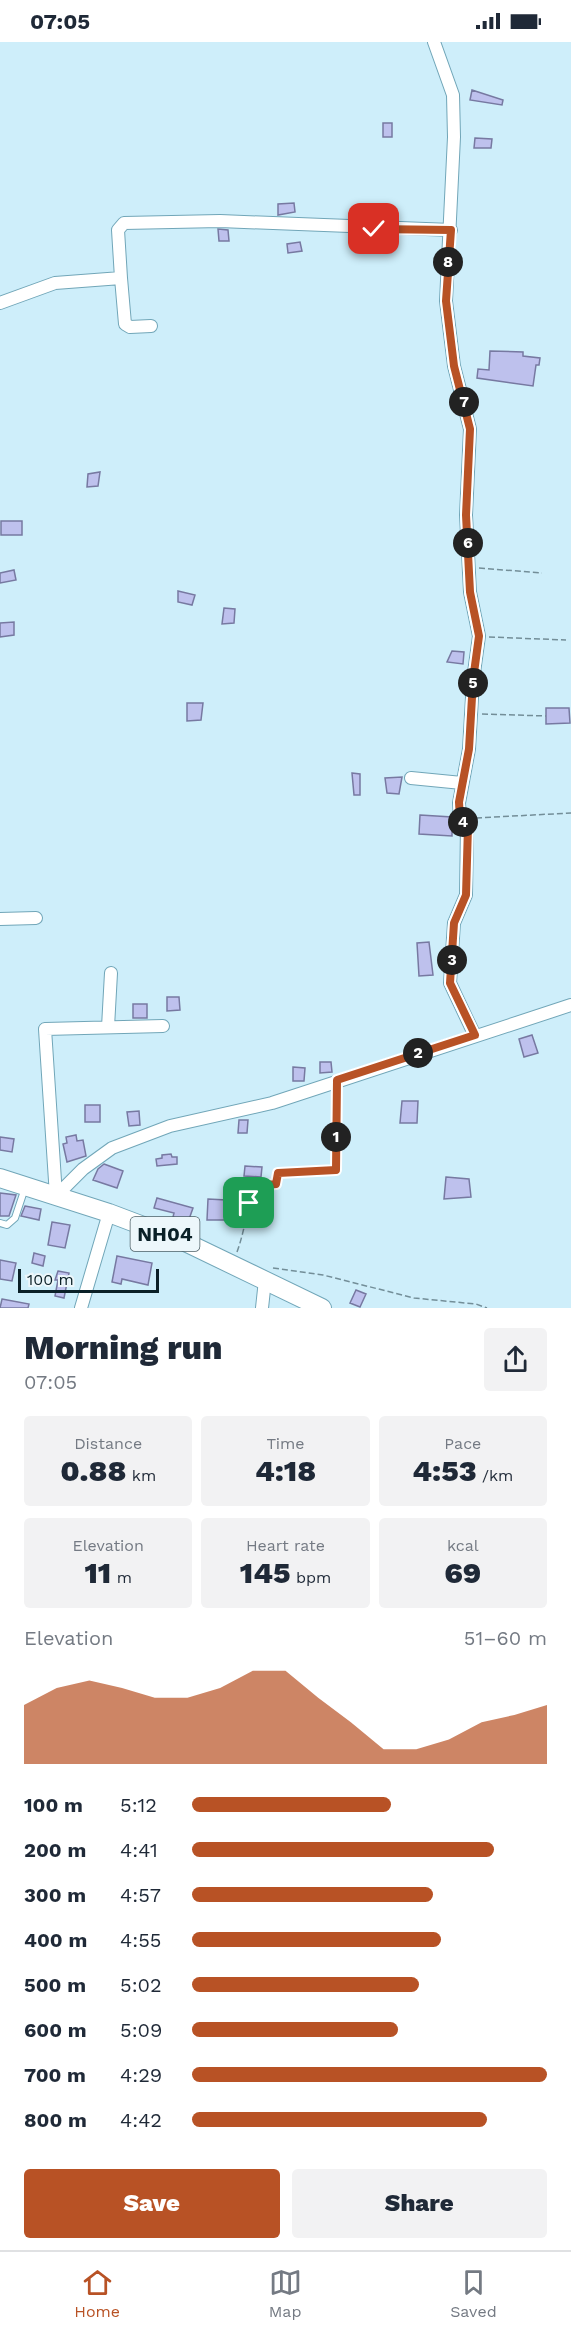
<!DOCTYPE html>
<html lang="en">
<head>
<meta charset="utf-8">
<style>
  :root { --surface:#fff; --page:#f2f2f3; --text:#1f2937; --muted:#747a83; --line:#e0e1e3; --accent:#b85225 }
  body { margin:0; font-family:"Work Sans",sans-serif; background:var(--page); color:var(--text); height:100vh; display:flex; flex-direction:column; font-size:22px; white-space:nowrap }
  * { box-sizing:border-box; margin:0 }
  p { font-size:20px; color:var(--muted) }
  .icon { flex:none; width:33px; height:33px; fill:none; stroke:currentColor; stroke-width:2; stroke-linecap:round; stroke-linejoin:round }
  .map { position:relative; height:1266px; overflow:hidden }
  .details { display:flex; flex-direction:column; background:var(--surface); flex:1 }
  .details>* { flex:none }
  .scale { position:absolute; left:18px; bottom:15px; width:141px; box-sizing:border-box; padding-left:6px; border:3px solid #0a2027; border-top:0; font-size:16px; line-height:21px; white-space:nowrap; color:#0a2027; -webkit-text-stroke:4px #edf7fb; paint-order:stroke }
  .pin { position:absolute; display:grid; place-items:center; width:51px; height:51px; color:#fff; margin:-26px; border-radius:12px; box-shadow:0 3px 9px #0006 }
  .km { position:absolute; width:30px; height:30px; margin:-15px; border-radius:50%; background:#222; color:#fff; font-size:16px; line-height:30px; text-align:center }
  .round { display:grid; place-items:center; flex:none; width:63px; height:63px; border-radius:6px; background:var(--page) }
  .summary { display:flex; align-items:center; justify-content:space-between; height:102px; padding:0 24px }
  h1 { font-size:33px; font-weight:800; line-height:45px }
  .figures { display:grid; grid-template-columns:repeat(3,1fr); gap:9px; height:102px; padding:6px 24px }
  .figures div { display:grid; align-content:center; border-radius:6px; background:var(--page); text-align:center }
  .figures b { font-size:30px; font-weight:800 }
  .figures small { font-size:16px; font-weight:400 }
  .figures p { font-size:16px }
  .chart { height:168px; padding:12px 24px }
  .chart p { display:flex; justify-content:space-between }
  .chart svg { width:100%; height:108px; margin-top:6px; fill:var(--accent); opacity:.7 }
  .primary-button { display:flex; gap:12px; margin-top:auto; padding:12px 24px }
  .primary-button a { flex:1; height:69px; border-radius:6px; background:var(--accent); color:#fff; font-size:24px; font-weight:800; line-height:69px; text-align:center }
  .primary-button a+a { background:var(--page); color:var(--text) }
  ul { padding:0 24px; list-style:none; font-size:20px }
  li { display:grid; grid-template-columns:96px 72px 1fr; align-items:center; height:45px }
  li i { height:15px; border-radius:8px; background:var(--accent) }
  .status { display:flex; justify-content:space-between; align-items:center; height:42px; padding:0 30px; background:var(--surface); direction:ltr }
  .status svg { height:16px; fill:currentColor }
  .menu { display:flex; justify-content:space-around; align-items:center; height:84px; border-top:2px solid var(--line); background:var(--surface); font-size:16px; color:var(--muted) }
  .menu a { display:grid; justify-items:center; gap:3px }
  .menu .selected { color:var(--accent) }
  .map>svg:first-child { display:block }
  .building { fill:#bec1ed; stroke:#7779a1; stroke-width:1.5 }
  .lines { fill:none; stroke-linecap:round; stroke-linejoin:round }
  .service-casing { stroke:#71a6b8; stroke-width:8 }
  .minor-casing { stroke:#71a6b8; stroke-width:14 }
  .primary-casing { stroke:#71a6b8; stroke-width:20 }
  .path { stroke:#738e98; stroke-width:1.5; stroke-dasharray:6 3; stroke-linecap:butt }
  .service { stroke:#fff; stroke-width:6 }
  .minor { stroke:#fff; stroke-width:12 }
  .primary { stroke:#fff; stroke-width:18 }
  .route-casing { stroke:#fff; stroke-width:12 }
  .route { stroke:#b85225; stroke-width:8 }
  .labels { text-anchor:middle; dominant-baseline:central; stroke-width:5; stroke-linejoin:round; paint-order:stroke }
  .shield { fill:#edf7fb; stroke:#4e6067; stroke-width:1.5 }
  .shield-label { font-size:20px; font-weight:bold; fill:#0a2027 }
</style>
</head>
<body>
<div class="status"><b>07:05</b><svg viewBox="0 0 49 12"><path d="M0 12V9h3v3zM5 12V6h3v6zM10 12V3h3v9zM15 12V0h3v12zM26 1h20v11H26zM47 4h2v5h-2z"/></svg></div>
<div class="map">
<svg width="571" height="1266" viewBox="0 0 571 1266">
  <rect width="100%" height="100%" fill="#ceeefa"/>
  <path class="building" d="M472,48L503,58L502,63L470,58Z
    M383,81H392V95H383Z
    M475,96L492,97L491,106H474Z
    M294,161L295,170L278,173V162Z
    M218,187L228,188L229,199H219Z
    M300,200L302,209L288,211L287,202Z
    M490,309L523,310V314L540,316L539,323H536L533,344L477,336L478,327L489,328Z
    M100,430L98,444L87,445L88,432Z
    M1,479H22V493H1Z
    M14,528L16,538L0,541V531Z
    M178,549L195,553L192,563L178,560Z
    M224,566L235,567L234,581L222,582Z
    M14,580V593L0,595V581Z
    M452,609L464,610L463,622L447,620Z
    M187,661H203L201,678L187,679Z
    M546,666H569L570,681L546,682Z
    M352,731L360,732V753H354Z
    M402,735L399,752L387,751L385,736Z
    M420,773L452,775V794L419,792Z
    M429,900L433,933L419,934L417,901Z
    M167,955H179L180,968L167,969Z
    M133,962H147V976H133Z
    M532,993L538,1011L524,1015L519,997Z
    M320,1020H331L332,1030L320,1031Z
    M293,1025L305,1026L304,1039H293Z
    M402,1059H418L417,1081H400Z
    M85,1063H100V1080H85Z
    M139,1069L140,1083L129,1084L127,1070Z
    M239,1078H248L247,1091H238Z
    M76,1093L77,1099L83,1098L86,1114L67,1120L63,1102L67,1101L66,1095Z
    M0,1095L14,1097L12,1110L0,1108Z
    M171,1112L172,1115H177V1122L157,1124L156,1117L162,1116V1113Z
    M104,1122L123,1129L117,1146L93,1138L98,1127Z
    M245,1124L262,1125L261,1135L244,1134Z
    M446,1135L469,1137L471,1155L444,1157Z
    M0,1151L16,1153L9,1174H0Z
    M157,1156L193,1166L188,1180L173,1175L174,1171L154,1166Z
    M208,1157L226,1158L225,1178H207Z
    M25,1164L41,1167L39,1178L21,1174Z
    M52,1180L70,1183L65,1206L48,1203Z
    M34,1211L45,1214L43,1224L32,1221Z
    M117,1214L152,1221L148,1243L122,1237L121,1242L112,1240Z
    M0,1218L16,1221L12,1239L0,1237Z
    M58,1229L69,1231L64,1256L55,1254L58,1238H55Z
    M356,1248L366,1252L360,1265L350,1261Z
    M2,1257L29,1262L28,1266H0Z"/>
  <g class="lines">
    <g class="service-casing">
      <path id="service" d="M0,1181L7,1183L15,1176L25,1146"/>
    </g>
    <g class="minor-casing">
      <path id="minor" d="M434,0L453,53L454,95L446,259L454,324L470,387L466,473L470,550L479,594L473,638L469,707L459,761L460,777L467,784L466,853L454,881L450,941L475,994
        M121,236L125,282L130,285L151,284
        M0,261L55,241L121,236L118,188L124,181L220,179L451,188
        M411,736L462,741
        M0,877L36,876
        M108,985L111,931
        M56,1154L83,1127L112,1106L170,1084L272,1061L571,963
        M56,1154L45,987L163,984
        M81,1266L109,1171
        M262,1266L265,1238"/>
    </g>
    <g class="primary-casing">
      <path id="primary" d="M0,1136L109,1171L183,1199L322,1266"/>
    </g>
    <path class="path" d="M479,526L542,531
      M489,595L566,598
      M482,672L546,674
      M476,776L571,771
      M237,1210C245,1188 247,1166 255,1144L276,1142L278,1131L336,1128V1051
      M273,1226L323,1233L414,1256L476,1262L487,1266"/>
    <use href="#service" class="service"/>
    <use href="#minor" class="minor"/>
    <use href="#primary" class="primary"/>
  </g>
  <g class="lines">
    <g class="route-casing">
      <path id="route" d="M249,1161L255,1144L276,1142L278,1131L336,1128L337,1038L475,993L450,941L454,881L466,853L468,784L460,777L459,760L469,707L473,638L479,594L470,550L466,473L470,387L454,324L446,259L451,188L374,187"/>
    </g>
    <use href="#route" class="route"/>
  </g>
  <g class="labels">
    <rect class="shield" x="130.5" y="1175" width="69" height="34" rx="4.5"/>
    <g class="shield-label">
      <text x="165" y="1192">NH04</text>
    </g>
  </g>
</svg>
<div class="scale">100 m</div>
<div class="pin" style="left:249px;top:1161px;background:#1e9e55"><svg class="icon" aria-label="arrive" viewBox="0 0 24 24"><path d="M6 21V4h12l-3 4 3 4H6"/></svg></div>
<div class="pin" style="left:374px;top:187px;background:#d93025"><svg class="icon" aria-label="check" viewBox="0 0 24 24"><path d="M5 12l5 5 9-10"/></svg></div>
<b class="km" style="left:336px;top:1095px">1</b>
<b class="km" style="left:418px;top:1011px">2</b>
<b class="km" style="left:452px;top:918px">3</b>
<b class="km" style="left:463px;top:780px">4</b>
<b class="km" style="left:473px;top:641px">5</b>
<b class="km" style="left:468px;top:501px">6</b>
<b class="km" style="left:464px;top:360px">7</b>
<b class="km" style="left:448px;top:220px">8</b>
</div>
<section class="details">
<div class="summary"><div><h1>Morning run</h1><p>07:05</p></div><a class="round"><svg class="icon" aria-label="share" viewBox="0 0 24 24"><path d="M12 15V3M7 8l5-5 5 5M5 13v7h14v-7"/></svg></a></div>
<div class="figures">
<div><p>Distance</p><b>0.88<small> km</small></b></div>
<div><p>Time</p><b>4:18</b></div>
<div><p>Pace</p><b>4:53<small> /km</small></b></div>
</div>
<div class="figures">
<div><p>Elevation</p><b>11<small> m</small></b></div>
<div><p>Heart rate</p><b>145<small> bpm</small></b></div>
<div><p>kcal</p><b>69</b></div>
</div>
<div class="chart"><p><span>Elevation</span>51–60 m</p>
<svg viewBox="0 0 160 44" preserveAspectRatio="none"><path d="M0 44V20L10 13L20 10L30 13L40 17L50 17L60 13L70 6L80 6L90 17L100 27L110 38L120 38L130 34L140 27L150 24L160 20V44z"/></svg>
</div>
<ul>
<li><b>100 m</b>5:12<i style="width:56%"></i></li>
<li><b>200 m</b>4:41<i style="width:85%"></i></li>
<li><b>300 m</b>4:57<i style="width:68%"></i></li>
<li><b>400 m</b>4:55<i style="width:70%"></i></li>
<li><b>500 m</b>5:02<i style="width:64%"></i></li>
<li><b>600 m</b>5:09<i style="width:58%"></i></li>
<li><b>700 m</b>4:29<i style="width:100%"></i></li>
<li><b>800 m</b>4:42<i style="width:83%"></i></li>
</ul>
<div class="primary-button"><a>Save</a><a>Share</a></div>
</section>
<nav class="menu">
<a class="selected"><svg class="icon" aria-label="home" viewBox="0 0 24 24"><path d="M3 11l9-7 9 7M6 9v11h12V9"/></svg>Home</a>
<a><svg class="icon" aria-label="map" viewBox="0 0 24 24"><path d="M3 6l6-2 6 2 6-2v14l-6 2-6-2-6 2zM9 4v14M15 6v14"/></svg>Map</a>
<a><svg class="icon" aria-label="saved" viewBox="0 0 24 24"><path d="M7 4h10v16l-5-4-5 4z"/></svg>Saved</a>
</nav>
</body>
</html>
